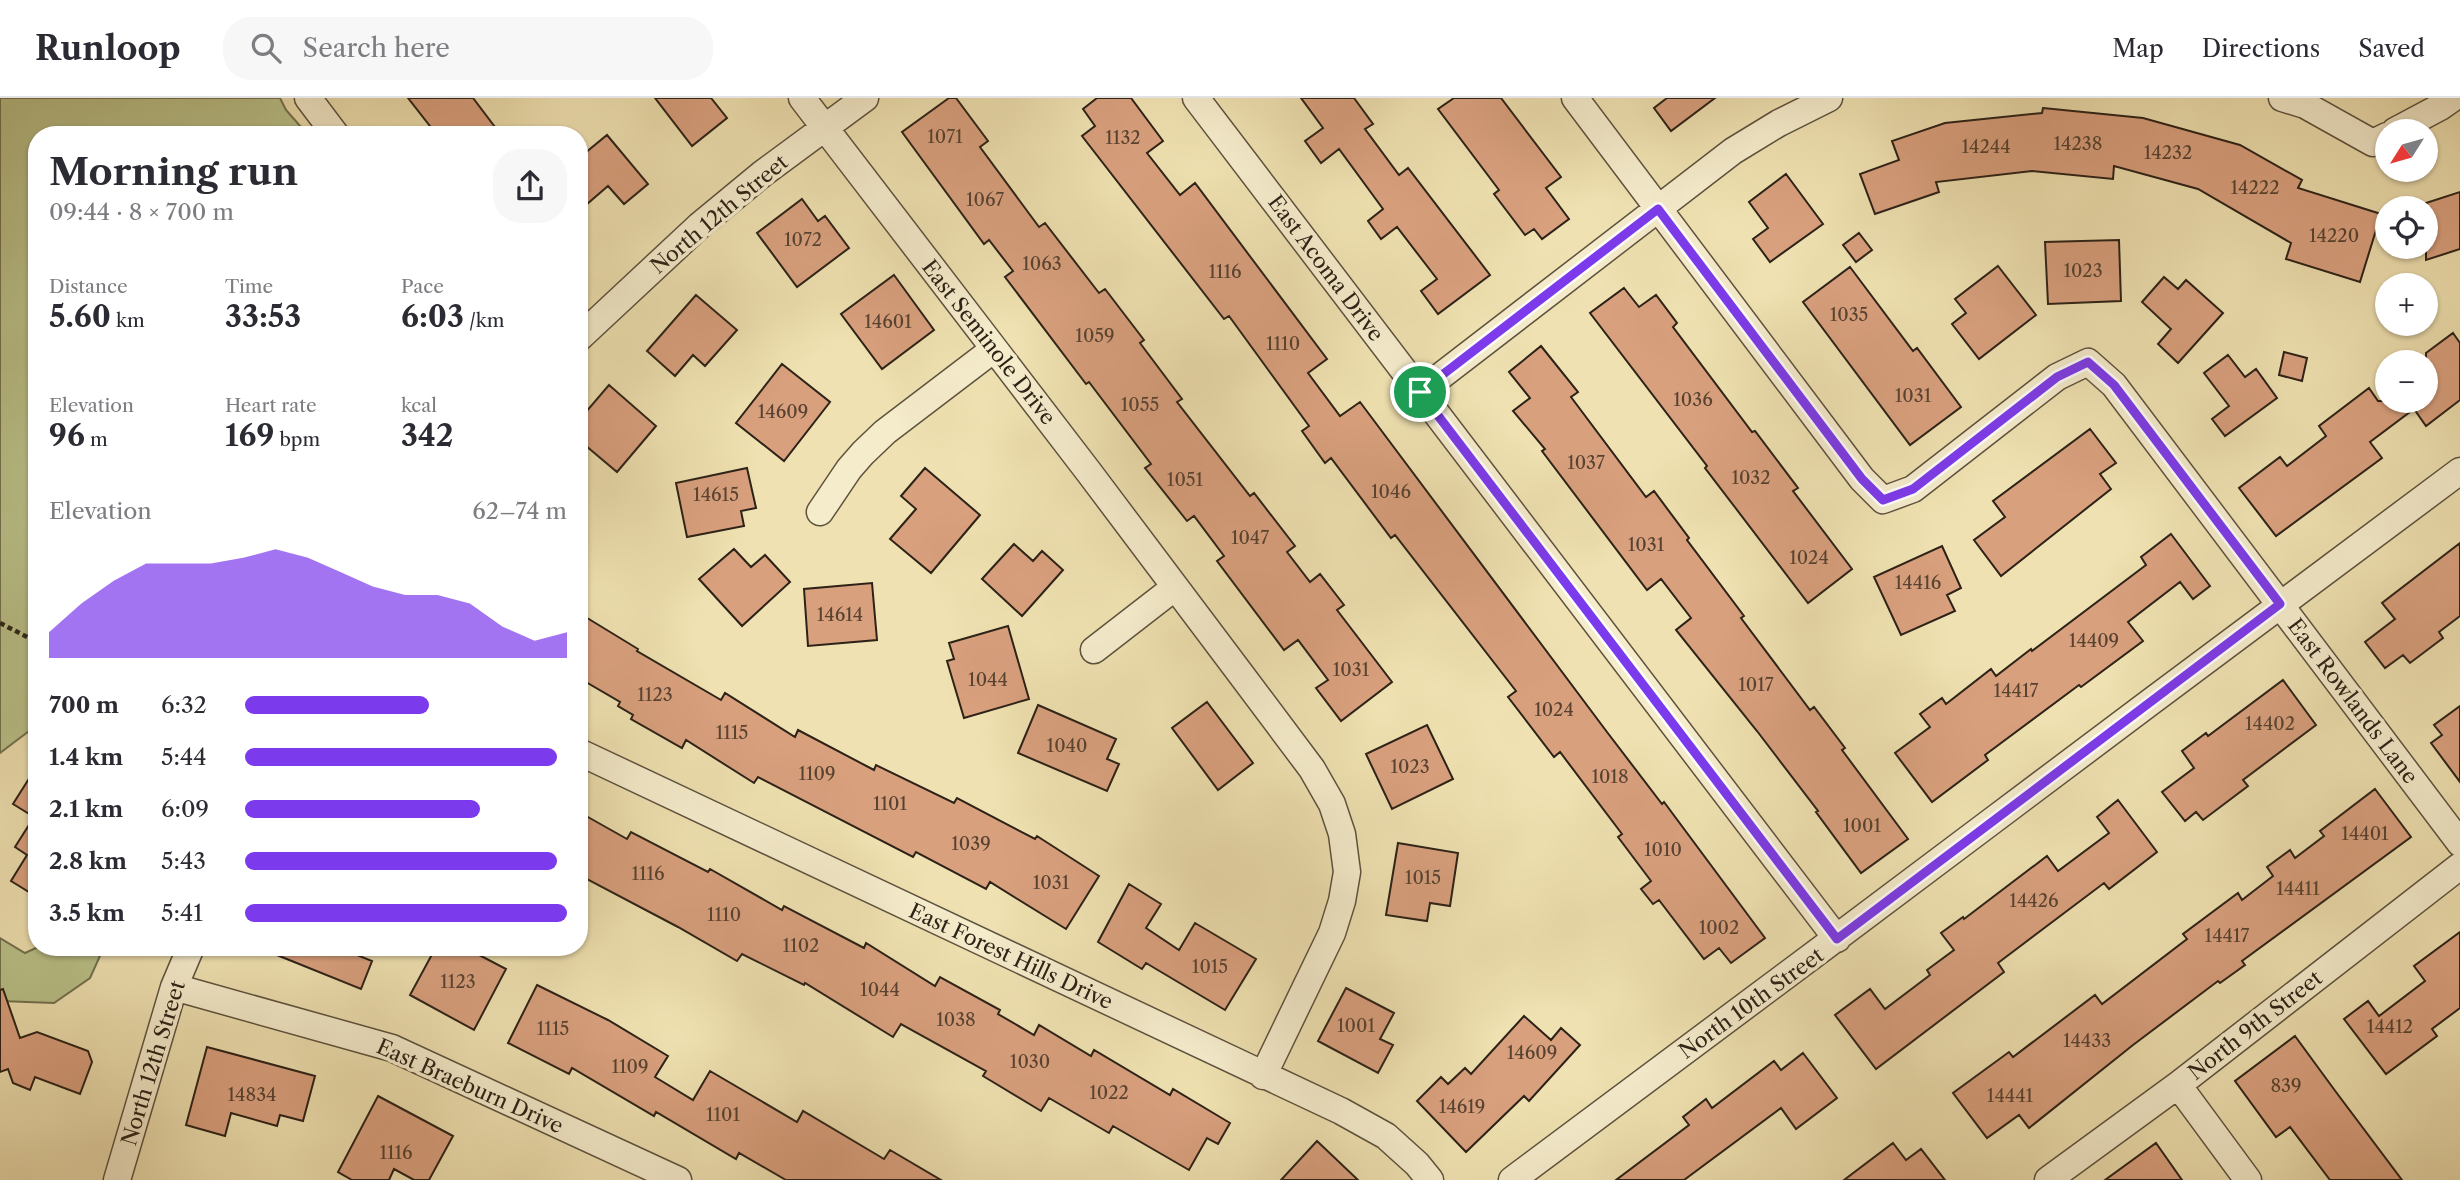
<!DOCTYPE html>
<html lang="en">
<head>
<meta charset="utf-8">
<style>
  :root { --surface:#fff; --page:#f7f7f7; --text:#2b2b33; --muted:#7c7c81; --line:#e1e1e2; --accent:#7c3aed }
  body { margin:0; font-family:"Libre Caslon Text",serif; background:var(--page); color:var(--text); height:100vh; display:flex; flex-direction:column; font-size:26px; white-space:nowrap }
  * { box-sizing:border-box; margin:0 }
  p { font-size:23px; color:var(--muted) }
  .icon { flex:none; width:38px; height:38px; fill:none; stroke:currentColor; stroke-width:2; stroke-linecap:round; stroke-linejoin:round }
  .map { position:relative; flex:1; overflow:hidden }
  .sheet { position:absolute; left:28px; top:28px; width:560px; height:830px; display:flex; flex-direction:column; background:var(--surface); border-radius:28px; box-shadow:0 2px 5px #0004 }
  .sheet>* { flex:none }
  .needle { width:46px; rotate:233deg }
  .tools { position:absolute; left:2375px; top:21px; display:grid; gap:14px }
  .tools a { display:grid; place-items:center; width:63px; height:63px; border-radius:50%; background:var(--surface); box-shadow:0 2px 5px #0004; font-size:35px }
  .pin { position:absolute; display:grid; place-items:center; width:60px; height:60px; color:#fff; margin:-30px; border:4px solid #fff; border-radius:50%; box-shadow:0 2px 7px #0007 }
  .round { display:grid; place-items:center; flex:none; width:74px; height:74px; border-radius:28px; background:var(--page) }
  .head { display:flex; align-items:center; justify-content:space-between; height:119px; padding:0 21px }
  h1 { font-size:38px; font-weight:700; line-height:52px }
  .figures { display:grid; grid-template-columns:repeat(3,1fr); gap:10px; height:119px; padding:7px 21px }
  .figures div { display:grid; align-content:center }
  .figures b { font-size:30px; font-weight:700 }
  .figures small { font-size:19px; font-weight:400 }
  .figures p { font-size:19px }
  .chart { height:196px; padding:14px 21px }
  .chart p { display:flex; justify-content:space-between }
  .chart svg { width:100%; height:126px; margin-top:7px; fill:var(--accent); opacity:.7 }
  ul { padding:0 21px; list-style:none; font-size:23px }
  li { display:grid; grid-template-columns:112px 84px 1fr; align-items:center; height:52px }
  li i { height:18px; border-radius:9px; background:var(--accent) }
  header { display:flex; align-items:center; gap:42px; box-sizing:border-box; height:98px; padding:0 35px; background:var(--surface); border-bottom:2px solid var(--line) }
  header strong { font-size:33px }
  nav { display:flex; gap:38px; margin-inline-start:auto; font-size:24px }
  .search { width:490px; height:63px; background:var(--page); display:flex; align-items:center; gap:18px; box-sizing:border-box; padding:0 24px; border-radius:28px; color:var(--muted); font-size:26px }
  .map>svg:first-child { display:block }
  .green { fill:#bac28a; stroke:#737250; stroke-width:2 }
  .building { fill:#d9a07e; stroke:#2c2217; stroke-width:2 }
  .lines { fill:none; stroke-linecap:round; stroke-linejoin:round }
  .street-casing { stroke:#5d523e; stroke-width:29 }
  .path { stroke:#2c2217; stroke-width:4.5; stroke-dasharray:5 3.5; stroke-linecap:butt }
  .street { stroke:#f5eccc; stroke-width:26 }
  .route-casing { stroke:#fff; stroke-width:14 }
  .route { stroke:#7c3aed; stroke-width:9 }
  .labels { text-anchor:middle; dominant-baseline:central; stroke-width:7; stroke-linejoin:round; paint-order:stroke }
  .number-label { font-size:18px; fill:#574231 }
  .street-label { font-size:21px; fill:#2c2217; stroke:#f5eccc }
</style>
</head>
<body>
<header>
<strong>Runloop</strong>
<div class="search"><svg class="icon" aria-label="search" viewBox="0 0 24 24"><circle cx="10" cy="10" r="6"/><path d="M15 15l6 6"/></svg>Search here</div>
<nav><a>Map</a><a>Directions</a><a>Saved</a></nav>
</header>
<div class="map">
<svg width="2460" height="1082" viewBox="0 0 2460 1082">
  <rect width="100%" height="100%" fill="#efe1b1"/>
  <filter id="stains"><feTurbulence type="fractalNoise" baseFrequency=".00286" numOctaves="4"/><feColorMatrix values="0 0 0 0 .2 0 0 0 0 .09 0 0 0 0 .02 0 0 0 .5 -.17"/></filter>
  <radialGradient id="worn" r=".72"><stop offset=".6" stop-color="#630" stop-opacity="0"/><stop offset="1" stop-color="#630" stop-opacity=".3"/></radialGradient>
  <path class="green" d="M0,0H280L286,12L308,37H37V475L32,581L37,584V591L31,588L29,633L0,655Z
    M0,840L25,855L38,849H104L90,880L54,905L0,903Z"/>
  <path class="building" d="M408,0H473L501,37H437Z
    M655,0H711L727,20L692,48Z
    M949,0H956L988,43L980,49L1039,129L1045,125L1099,195L1105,191L1144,242L1140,245L1182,301L1177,304L1250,398L1254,395L1295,448L1287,454L1310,484L1320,476L1344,507L1337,512L1392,584L1341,623L1316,590L1328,582L1298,542L1284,552L1217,463L1224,458L1194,418L1187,423L1145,370L1151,366L1089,284L1086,286L1005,179L1013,173L989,142L984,146L902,34Z
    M1097,0H1131L1163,43L1147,55L1180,97L1195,85L1327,261L1308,275L1340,318L1360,304L1607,634L1662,706L1664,704L1765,840L1731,865L1719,850L1704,861L1659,802L1653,806L1641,791L1651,783L1618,739L1622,736L1560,654L1554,659L1508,599L1516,593L1395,437L1391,440L1331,360L1325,365L1302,333L1309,328L1229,218L1224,221L1082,38L1095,28L1083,11Z
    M1301,0H1354L1373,26L1365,31L1399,77L1408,70L1490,177L1438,216L1421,193L1437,181L1397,129L1381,141L1368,123L1383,111L1339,51L1321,65L1305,43L1323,30Z
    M1454,0H1501L1561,79L1546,90L1569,121L1542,141L1534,131L1525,137L1494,96L1499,92L1438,11Z
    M1667,0H1715L1671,33L1654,10Z
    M2043,10L2143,20L2240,47L2302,82L2298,90L2381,116L2360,184L2286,161L2291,145L2198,91L2114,68L2113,81L2032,73L1936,84L1939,94L1875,116L1860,76L1899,62L1892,43L1945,25L2042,15Z
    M607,37L648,86L624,106L608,88L579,113V60Z
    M1786,76L1823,126L1770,164L1753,141L1768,130L1749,104Z
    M2460,94V151L2426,162V105Z
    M802,101L818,123L825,118L849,150L797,189L757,135Z
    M1859,135L1872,152L1856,164L1843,147Z
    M2119,142L2121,203L2048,206L2045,144Z
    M1998,168L2036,217L1979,261L1952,226L1966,215L1955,201Z
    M1850,169L1913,253L1917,250L1961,309L1910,347L1803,204Z
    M894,177L934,232L882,271L841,216Z
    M2164,179L2178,191L2186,182L2223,215L2178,265L2158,246L2171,231L2142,204Z
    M1624,190L1639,209L1656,197L1677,225L1673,229L1752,334L1755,333L1798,390L1793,393L1852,471L1808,505L1705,370L1707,368L1590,215Z
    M696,197L737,232L705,268L693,257L675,278L647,253Z
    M2453,235L2460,245V302L2426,328L2414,311L2370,344L2382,360L2276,438L2239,390L2280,359L2287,368L2326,338L2319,328L2369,290L2378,303H2426V255Z
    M1541,248L1578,294L1571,299L1646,399L1654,393L1689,440L1687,442L1744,518L1741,520L1810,612L1814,609L1845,650L1842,652L1908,741L1861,775L1816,714L1818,713L1757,633L1676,532L1691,520L1661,481L1647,492L1542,353L1545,351L1513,313L1530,300L1509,274Z
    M2284,254L2307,260L2302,283L2279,277Z
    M2228,257L2245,279L2256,271L2277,300L2225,338L2212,321L2229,308L2204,275Z
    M782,266L830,304L784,363L736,325Z
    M609,287L656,328L617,374L579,342V322Z
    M2090,331L2116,365L2100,376L2111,391L2001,478L1974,442L2005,419L1993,403Z
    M747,370L756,410L741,413L744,428L687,439L676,385Z
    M925,370L980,417L931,475L890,441L916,411L901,398Z
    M2171,436L2210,488L2193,501L2180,484L2128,524L2143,543L2081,589L2079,587L1985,657L1988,662L1932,704L1895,655L1930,629L1920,616L1942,600L1946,606L1991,571L1996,578L2031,551L2032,553L2146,467L2141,459Z
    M2460,445V518L2439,534L2443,540L2410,565L2403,557L2385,570L2365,544L2395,521L2382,505Z
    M1014,446L1033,463L1042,453L1063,472L1022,518L982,481Z
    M1942,448L1961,490L1947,497L1955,513L1901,537L1874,479Z
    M734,451L751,469L765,457L790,484L742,528L699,481Z
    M872,485L877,542L808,548L804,491Z
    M579,515L638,551L637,553L721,602L725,595L795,639L798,632L874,672L876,667L954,705L957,700L1035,741L1037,738L1099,778L1066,831L990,784L986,791L916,754L913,759L758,679L754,685L686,642L682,650L631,621L633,617L618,608L620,604L579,580Z
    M1008,528L1029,601L964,620L947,563L954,561L949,545Z
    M2283,582L2316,627L2243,682L2248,688L2203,722L2196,714L2185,723L2162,694L2194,670L2182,653L2206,635L2208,638Z
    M1207,604L1253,665L1218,692L1172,630Z
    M1038,607L1116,641L1107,661L1119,666L1107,693L1018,655Z
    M2460,608V684L2431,645L2442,637L2434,627Z
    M1427,627L1453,681L1392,711L1366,656Z
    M37,668V799L11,783L27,757L15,749L34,719L13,706Z
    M2375,691L2411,739L2242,863L2245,867L2220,885L2218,883L2133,947L2029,1030L2019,1017L1987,1040L1953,995L2009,954L2013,959L2095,897L2102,906L2187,841L2183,836L2238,795L2242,802L2273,778L2267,769L2290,752L2295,760L2324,738L2320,733Z
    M2118,702L2157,754L2109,791L2104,785L1998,865L2004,874L1876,971L1835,917L1870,891L1885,911L1930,877L1927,872L1954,852L1941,835L1963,819L1964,821L2047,758L2058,773L2109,735L2097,719Z
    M579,714L627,741L631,734L708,774L710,771L782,812L784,808L864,850L866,845L935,888L940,879L1000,912L998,916L1034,937L1039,927L1091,958L1094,952L1170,997L1173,991L1230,1025L1218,1046L1207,1040L1189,1072L1113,1028L1109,1035L1049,1000L1041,1013L983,978L986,973L901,926L893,939L805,885L804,887L742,856L737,863L678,829L579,777Z
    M1398,745L1458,755L1450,808L1430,805L1427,823L1386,817Z
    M1129,786L1161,806L1146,830L1179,852L1195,825L1256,861L1225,912L1146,865L1142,871L1098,844Z
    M2460,834V910L2432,931L2437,938L2386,976L2344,921L2368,903L2379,918L2425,883L2414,868Z
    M257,849H355L352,855L372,863L361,891Z
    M436,849H464L506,871L474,932L410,897Z
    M537,887L608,922L668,958L655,979L693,1002L710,973L797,1024L803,1013L884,1061L890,1052L941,1082H786L739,1055L736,1061L656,1014L654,1018L572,970L569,976L508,945Z
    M1346,890L1394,915L1380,941L1393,947L1378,975L1318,943Z
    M3,891L20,940L37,934L88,953L92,964L80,996L35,979L30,992L13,985L8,971L0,974V892Z
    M1524,918L1551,942L1561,930L1580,947L1529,1003L1524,998L1466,1054L1417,1003L1441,979L1448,986L1465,970L1471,976Z
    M2295,938L2336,994L2402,1082H2330L2290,1029L2276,1039L2235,983Z
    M207,949L315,978L303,1023L280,1017L277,1028L231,1015L225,1038L186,1027Z
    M1803,955L1837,1000L1796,1031L1781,1010L1684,1082H1616L1689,1027L1683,1019L1706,1001L1712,1010L1774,963L1781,972Z
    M378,998L453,1038L429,1082H414L394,1071L389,1082H352L338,1074Z
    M1317,1043L1358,1082H1281Z
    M1893,1045L1906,1062L1921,1051L1945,1082H1844Z
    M2156,1045L2182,1082H2105Z"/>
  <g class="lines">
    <g class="street-casing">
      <path id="street" d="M308,0L336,37
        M802,0L1088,373L1237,571L1312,671L1332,706L1342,736L1347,774L1342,803L1332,835L1263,978
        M1196,0L1837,841
        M1575,0L1862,381L1883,402L1913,391L2057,279L2088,264L2114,287L2460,745
        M2282,0L2305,7L2373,45L2387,38
        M2395,33L2440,9L2453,0
        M579,240L699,128L762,76L865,0
        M1420,294L1733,53L1779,25L1829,0
        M820,414L849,371L863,355L885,334L994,251
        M1094,552L1174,490
        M579,654L1341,1013L1386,1038L1417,1066L1430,1082
        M174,889L392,950L678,1082
        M2178,987L2248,1082
        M117,1082L174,889L191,849
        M1512,1082C1829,847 2143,608 2460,373
        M2048,1082L2178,987L2460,768"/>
    </g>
    <path class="path" d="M0,525L37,544"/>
    <use href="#street" class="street"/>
  </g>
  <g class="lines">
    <g class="route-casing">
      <path id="route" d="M1658,111L1862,381L1883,402L1913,391L2057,279L2088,264L2114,287L2280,506L1837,841L1420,294Z"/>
    </g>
    <use href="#route" class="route"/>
  </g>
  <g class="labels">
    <g class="number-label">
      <text x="945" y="39">1071</text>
      <text x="1123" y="40">1132</text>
      <text x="2078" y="46">14238</text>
      <text x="1986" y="49">14244</text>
      <text x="2168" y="55">14232</text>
      <text x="2255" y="90">14222</text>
      <text x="985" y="102">1067</text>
      <text x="2334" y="138">14220</text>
      <text x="803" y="142">1072</text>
      <text x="1042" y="166">1063</text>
      <text x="2083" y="173">1023</text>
      <text x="1225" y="174">1116</text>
      <text x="1849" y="217">1035</text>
      <text x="888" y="224">14601</text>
      <text x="1095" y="238">1059</text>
      <text x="1283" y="246">1110</text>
      <text x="1913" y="298">1031</text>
      <text x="1693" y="302">1036</text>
      <text x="1140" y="307">1055</text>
      <text x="783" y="314">14609</text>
      <text x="1586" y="365">1037</text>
      <text x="1751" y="380">1032</text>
      <text x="1185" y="382">1051</text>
      <text x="1391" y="394">1046</text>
      <text x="716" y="397">14615</text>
      <text x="1250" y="440">1047</text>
      <text x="1646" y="447">1031</text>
      <text x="1809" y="460">1024</text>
      <text x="1918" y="485">14416</text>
      <text x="840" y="517">14614</text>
      <text x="2094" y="543">14409</text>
      <text x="1351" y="572">1031</text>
      <text x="988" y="582">1044</text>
      <text x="1756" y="587">1017</text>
      <text x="2016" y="593">14417</text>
      <text x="655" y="597">1123</text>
      <text x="1554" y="612">1024</text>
      <text x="2270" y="626">14402</text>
      <text x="732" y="635">1115</text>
      <text x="1067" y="648">1040</text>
      <text x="1410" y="669">1023</text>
      <text x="817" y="676">1109</text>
      <text x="1610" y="679">1018</text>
      <text x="890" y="706">1101</text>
      <text x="1862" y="728">1001</text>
      <text x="2365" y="736">14401</text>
      <text x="971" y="746">1039</text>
      <text x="1663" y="752">1010</text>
      <text x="648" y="776">1116</text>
      <text x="1423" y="780">1015</text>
      <text x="1051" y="785">1031</text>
      <text x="2298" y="791">14411</text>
      <text x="2034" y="803">14426</text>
      <text x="724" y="817">1110</text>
      <text x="1719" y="830">1002</text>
      <text x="2227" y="838">14417</text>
      <text x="801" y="848">1102</text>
      <text x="1210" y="869">1015</text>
      <text x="458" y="884">1123</text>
      <text x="880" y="892">1044</text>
      <text x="956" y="922">1038</text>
      <text x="1356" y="928">1001</text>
      <text x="2390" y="929">14412</text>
      <text x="553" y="931">1115</text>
      <text x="2087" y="943">14433</text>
      <text x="1532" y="955">14609</text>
      <text x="1030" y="964">1030</text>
      <text x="630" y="969">1109</text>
      <text x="2286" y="988">839</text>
      <text x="1109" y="995">1022</text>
      <text x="252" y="997">14834</text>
      <text x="2010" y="998">14441</text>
      <text x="1462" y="1009">14619</text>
      <text x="723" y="1017">1101</text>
      <text x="396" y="1055">1116</text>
    </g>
    <g class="street-label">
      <text transform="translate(719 116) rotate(-40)">North 12th Street</text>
      <text transform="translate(1326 170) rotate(53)">East Acoma Drive</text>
      <text transform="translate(989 244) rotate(52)">East Seminole Drive</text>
      <text transform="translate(2353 603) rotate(53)">East Rowlands Lane</text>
      <text transform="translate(1011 858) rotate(25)">East Forest Hills Drive</text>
      <text transform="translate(1751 905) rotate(-36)">North 10th Street</text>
      <text transform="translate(2255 927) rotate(-38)">North 9th Street</text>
      <text transform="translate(153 965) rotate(-73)">North 12th Street</text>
      <text transform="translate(470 988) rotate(24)">East Braeburn Drive</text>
    </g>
  </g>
  <rect width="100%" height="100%" filter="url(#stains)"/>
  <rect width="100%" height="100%" fill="url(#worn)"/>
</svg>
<div class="tools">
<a><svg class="needle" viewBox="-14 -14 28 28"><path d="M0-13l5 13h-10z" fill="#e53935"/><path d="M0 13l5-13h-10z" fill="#7c7c81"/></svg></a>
<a><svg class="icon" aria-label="locate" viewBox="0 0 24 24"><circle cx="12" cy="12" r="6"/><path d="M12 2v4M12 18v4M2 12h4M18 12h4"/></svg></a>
<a>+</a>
<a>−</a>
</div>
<div class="pin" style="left:1420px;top:294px;background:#1e9e55"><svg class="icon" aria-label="arrive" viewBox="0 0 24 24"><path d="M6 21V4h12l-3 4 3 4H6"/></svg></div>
<section class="sheet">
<div class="head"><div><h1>Morning run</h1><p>09:44 · 8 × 700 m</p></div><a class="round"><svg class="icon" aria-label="share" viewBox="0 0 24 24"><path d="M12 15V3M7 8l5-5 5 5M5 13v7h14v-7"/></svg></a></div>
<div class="figures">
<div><p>Distance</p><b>5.60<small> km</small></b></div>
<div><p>Time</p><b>33:53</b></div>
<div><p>Pace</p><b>6:03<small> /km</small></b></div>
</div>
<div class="figures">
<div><p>Elevation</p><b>96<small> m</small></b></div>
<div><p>Heart rate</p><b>169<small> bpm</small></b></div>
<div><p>kcal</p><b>342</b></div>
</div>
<div class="chart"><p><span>Elevation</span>62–74 m</p>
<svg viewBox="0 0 160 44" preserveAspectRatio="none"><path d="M0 44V35L10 25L20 17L30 11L40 11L50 11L60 9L70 6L80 9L90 14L100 19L110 22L120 22L130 25L140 33L150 38L160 35V44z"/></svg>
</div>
<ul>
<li><b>700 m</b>6:32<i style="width:57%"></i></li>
<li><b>1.4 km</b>5:44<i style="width:97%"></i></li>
<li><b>2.1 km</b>6:09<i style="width:73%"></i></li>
<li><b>2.8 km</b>5:43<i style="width:97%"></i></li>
<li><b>3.5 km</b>5:41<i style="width:100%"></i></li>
</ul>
</section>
</div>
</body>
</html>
